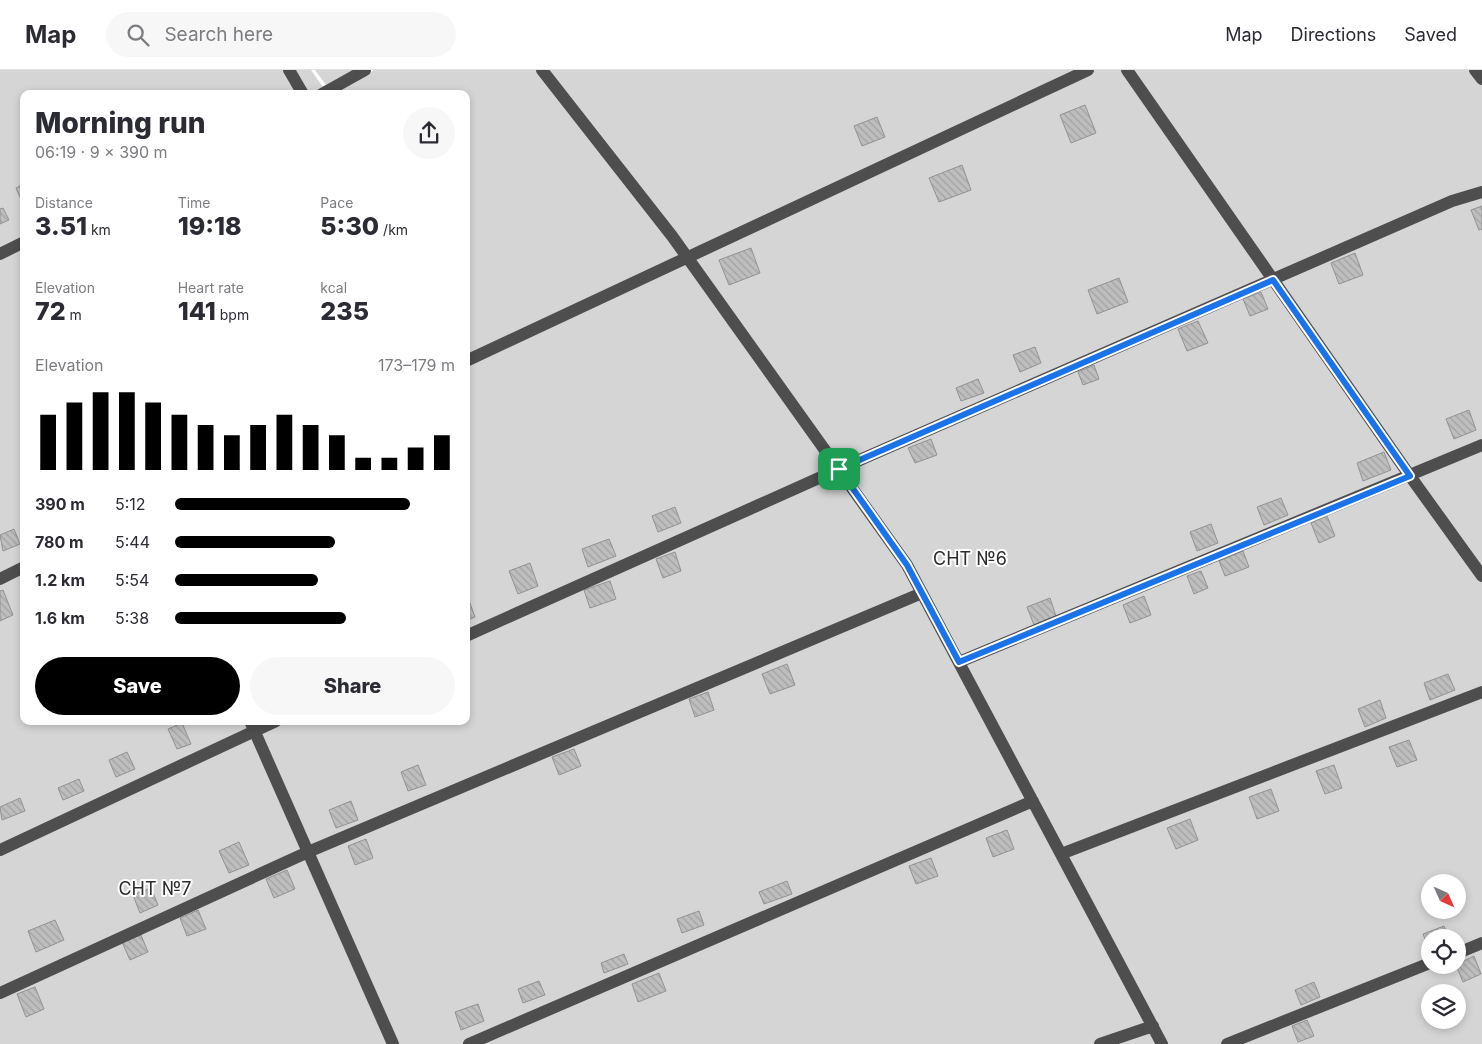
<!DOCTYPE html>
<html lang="en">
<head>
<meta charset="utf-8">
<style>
  :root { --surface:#fff; --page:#f7f7f7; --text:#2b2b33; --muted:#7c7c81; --line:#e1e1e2; --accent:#000 }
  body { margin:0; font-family:Inter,sans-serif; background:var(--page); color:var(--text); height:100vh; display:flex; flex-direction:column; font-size:19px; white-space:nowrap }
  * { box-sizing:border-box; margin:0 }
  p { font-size:16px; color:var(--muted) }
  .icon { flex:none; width:28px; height:28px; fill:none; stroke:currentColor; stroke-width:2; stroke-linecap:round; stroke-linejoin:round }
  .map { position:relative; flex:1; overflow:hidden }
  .drawer { position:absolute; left:20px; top:20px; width:450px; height:635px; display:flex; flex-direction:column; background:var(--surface); border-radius:10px; box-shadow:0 2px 8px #0003 }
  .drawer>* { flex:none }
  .needle { width:32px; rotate:135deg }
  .buttons { position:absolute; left:1421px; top:804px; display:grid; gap:10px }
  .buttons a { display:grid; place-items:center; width:45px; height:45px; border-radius:50%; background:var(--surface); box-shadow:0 2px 8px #0003; font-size:25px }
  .pin { position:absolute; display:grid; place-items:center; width:42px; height:42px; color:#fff; margin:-21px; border-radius:10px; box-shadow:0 2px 8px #0006 }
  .round { display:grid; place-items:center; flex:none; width:52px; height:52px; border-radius:26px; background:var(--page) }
  .summary { display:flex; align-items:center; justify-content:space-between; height:85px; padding:0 15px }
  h1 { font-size:28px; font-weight:800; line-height:38px }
  .metrics { display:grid; grid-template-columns:repeat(3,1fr); gap:8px; height:85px; padding:5px 15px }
  .metrics div { display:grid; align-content:center }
  .metrics b { font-size:25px; font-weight:800 }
  .metrics small { font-size:14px; font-weight:400 }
  .metrics p { font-size:14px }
  .chart { height:140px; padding:10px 15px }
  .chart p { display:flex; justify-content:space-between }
  .chart svg { width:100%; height:90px; margin-top:5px; stroke:var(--accent); stroke-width:6 }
  .primary-button { display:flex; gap:10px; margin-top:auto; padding:10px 15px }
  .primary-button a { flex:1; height:58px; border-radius:30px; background:var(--accent); color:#fff; font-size:20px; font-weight:800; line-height:58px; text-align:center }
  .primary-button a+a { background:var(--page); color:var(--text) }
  ul { padding:0 15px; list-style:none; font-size:16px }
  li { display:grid; grid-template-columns:80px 60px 1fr; align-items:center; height:38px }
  li i { height:12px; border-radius:6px; background:var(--accent) }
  header { display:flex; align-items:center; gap:30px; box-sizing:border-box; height:70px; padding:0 25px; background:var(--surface); border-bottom:1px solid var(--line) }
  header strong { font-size:24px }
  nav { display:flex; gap:28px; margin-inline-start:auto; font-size:18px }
  .search { width:350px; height:45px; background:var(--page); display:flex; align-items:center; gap:12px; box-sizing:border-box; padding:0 18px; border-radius:28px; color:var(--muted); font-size:19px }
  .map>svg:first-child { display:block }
  .green { fill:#d5d5d5; fill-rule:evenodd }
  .building { fill:url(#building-back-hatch); stroke:#929292 }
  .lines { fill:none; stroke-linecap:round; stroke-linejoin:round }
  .minor { stroke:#4e4e4e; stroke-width:12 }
  .route-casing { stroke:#fff; stroke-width:10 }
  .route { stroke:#1a73e8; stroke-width:6 }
  .labels { text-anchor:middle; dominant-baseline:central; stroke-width:4; stroke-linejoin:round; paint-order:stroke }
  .park-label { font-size:18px; fill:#2c2c2c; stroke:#fff }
</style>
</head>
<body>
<header>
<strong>Map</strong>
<div class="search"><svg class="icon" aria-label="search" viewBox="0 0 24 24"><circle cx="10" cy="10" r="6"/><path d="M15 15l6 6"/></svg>Search here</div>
<nav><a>Map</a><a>Directions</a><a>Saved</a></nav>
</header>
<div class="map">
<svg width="1482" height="974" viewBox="0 0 1482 974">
  <defs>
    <pattern id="building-back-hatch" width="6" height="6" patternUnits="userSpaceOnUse" patternTransform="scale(1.25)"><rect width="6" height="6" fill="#bebebe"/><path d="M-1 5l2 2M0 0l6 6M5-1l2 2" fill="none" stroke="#a2a2a2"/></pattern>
  </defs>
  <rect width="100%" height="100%" fill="#fff"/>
  <path class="green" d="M0,0H311L323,17L313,24H24V651H466V24H334L374,0H1482V974H0ZM1430,812H1458V840H1430ZM1430,868H1458V895H1430ZM1430,922H1458V950H1430Z
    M315,0H354L326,15Z"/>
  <path class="building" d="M1085,35L1096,63L1071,73L1060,45Z
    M877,47L885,67L862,76L854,56Z
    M962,95L971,120L939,132L929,108Z
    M24,114V136L16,118Z
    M1482,136V159L1479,160L1471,140Z
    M3,138L9,150L0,154V139Z
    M751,178L760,203L729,215L719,190Z
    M1355,183L1363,205L1339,214L1331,193Z
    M1119,208L1128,232L1097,244L1088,220Z
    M1261,222L1268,239L1250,246L1243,229Z
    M1198,251L1208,273L1187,281L1178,259Z
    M1035,277L1041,293L1020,302L1013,285Z
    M1094,295L1099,309L1083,315L1078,302Z
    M978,309L984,323L961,331L956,318Z
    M1469,340L1476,360L1454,369L1446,349Z
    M931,369L937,385L915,393L908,378Z
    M1384,382L1391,400L1363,411L1357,393Z
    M1281,428L1288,445L1264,455L1257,437Z
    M675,437L681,453L658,462L652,446Z
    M1327,446L1335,466L1319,473L1311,453Z
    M1211,454L1218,473L1197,481L1190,462Z
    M14,459L20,474L3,481L0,465Z
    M609,469L616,486L588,497L582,479Z
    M1243,481L1249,497L1225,506L1219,491Z
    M675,482L681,501L663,508L656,489Z
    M530,493L538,516L518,524L509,501Z
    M1201,501L1208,518L1194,524L1187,506Z
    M610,511L616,529L590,538L584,520Z
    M3,520L13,545L0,551V521Z
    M1144,526L1151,545L1130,553L1123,535Z
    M468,528L475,547L466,551V529Z
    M1050,528L1056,546L1034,555L1027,537Z
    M787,594L795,615L770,624L762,604Z
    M1448,604L1455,620L1430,630L1424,613Z
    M708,622L714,640L695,647L689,629Z
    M1380,630L1386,648L1365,657L1358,639Z
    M182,653L191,674L177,679L168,659Z
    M1409,670L1417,690L1397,697L1389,677Z
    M574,679L581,696L559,705L552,687Z
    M127,682L135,699L116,707L109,690Z
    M418,695L426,715L408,721L401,702Z
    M1334,695L1342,718L1325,724L1316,701Z
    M79,709L84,721L63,730L58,718Z
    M1271,719L1279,741L1257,749L1249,727Z
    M20,728L25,741L2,750L0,737Z
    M351,731L358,750L336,758L329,740Z
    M1190,749L1198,770L1176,779L1167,758Z
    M1007,760L1014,779L993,787L986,768Z
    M366,769L373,788L355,795L348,776Z
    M239,772L249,795L229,803L219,781Z
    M931,788L938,806L916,814L909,796Z
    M287,800L295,819L274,828L266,809Z
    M787,811L792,824L764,834L759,822Z
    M151,818L158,835L140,843L133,825Z
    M198,840L206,859L187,866L180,848Z
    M699,841L704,855L682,863L677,849Z
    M55,850L64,870L36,882L28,861Z
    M1444,856L1449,868H1430V882L1423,864Z
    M141,865L148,882L130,890L122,872Z
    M624,884L628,894L604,903L601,893Z
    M1474,886L1481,904L1463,912L1456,895Z
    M659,903L666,921L638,932L632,914Z
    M539,911L545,925L523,933L518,919Z
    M1314,912L1320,927L1301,935L1295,920Z
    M35,917L44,939L26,947L17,924Z
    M478,934L484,951L461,960L455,942Z
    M1307,950L1314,966L1298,972L1292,956Z"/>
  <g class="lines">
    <path class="minor" d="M289,0L303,24
      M542,0L672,166L907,495L1162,974
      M1127,0L1410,406L1482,506
      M1475,0L1482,9
      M322,24L365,0
      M0,184L24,172
      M466,291L1088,0
      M0,509L24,497
      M466,566L839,399L1452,131L1482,122
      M959,592L1482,375
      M250,651L393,974
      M0,780L276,651
      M1061,784L1482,622
      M1458,883L1482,873
      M0,923L308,782L922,523
      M469,974L1033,731
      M1100,974L1153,956
      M1227,974L1430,893"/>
  </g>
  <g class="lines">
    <g class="route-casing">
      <path id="route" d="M1273,210L1410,406L959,592L907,495L839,399Z"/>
    </g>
    <use href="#route" class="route"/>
  </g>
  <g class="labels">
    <g class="park-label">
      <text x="970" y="488">СНТ №6</text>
      <text x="155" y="818">СНТ №7</text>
    </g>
  </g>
</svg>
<div class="buttons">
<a><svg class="needle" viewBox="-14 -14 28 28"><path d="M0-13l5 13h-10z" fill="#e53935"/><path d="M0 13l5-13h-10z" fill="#7c7c81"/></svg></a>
<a><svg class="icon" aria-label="locate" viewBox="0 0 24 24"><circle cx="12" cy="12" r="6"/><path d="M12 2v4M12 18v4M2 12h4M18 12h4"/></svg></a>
<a><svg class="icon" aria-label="layers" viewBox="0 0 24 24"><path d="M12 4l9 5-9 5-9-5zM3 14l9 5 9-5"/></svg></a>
</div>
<div class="pin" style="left:839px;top:399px;background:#1e9e55"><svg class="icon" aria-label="arrive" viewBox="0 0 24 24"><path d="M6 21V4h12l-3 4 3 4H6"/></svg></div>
<section class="drawer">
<div class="summary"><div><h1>Morning run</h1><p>06:19 · 9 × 390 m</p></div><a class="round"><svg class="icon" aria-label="share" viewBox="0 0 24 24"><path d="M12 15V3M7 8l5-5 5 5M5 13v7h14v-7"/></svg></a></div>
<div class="metrics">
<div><p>Distance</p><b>3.51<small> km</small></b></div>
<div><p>Time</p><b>19:18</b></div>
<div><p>Pace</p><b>5:30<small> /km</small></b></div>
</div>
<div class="metrics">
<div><p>Elevation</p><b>72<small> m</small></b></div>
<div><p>Heart rate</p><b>141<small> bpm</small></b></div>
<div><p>kcal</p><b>235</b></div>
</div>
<div class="chart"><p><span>Elevation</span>173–179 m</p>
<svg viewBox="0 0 160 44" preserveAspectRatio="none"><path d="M5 44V17M15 44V11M25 44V6M35 44V6M45 44V11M55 44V17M65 44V22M75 44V27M85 44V22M95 44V17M105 44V22M115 44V27M125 44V38M135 44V38M145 44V33M155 44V27"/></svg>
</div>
<ul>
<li><b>390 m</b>5:12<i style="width:84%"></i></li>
<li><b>780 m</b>5:44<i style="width:57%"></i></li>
<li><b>1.2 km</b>5:54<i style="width:51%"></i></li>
<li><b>1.6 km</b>5:38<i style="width:61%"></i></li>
</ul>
<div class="primary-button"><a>Save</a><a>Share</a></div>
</section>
</div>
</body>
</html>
